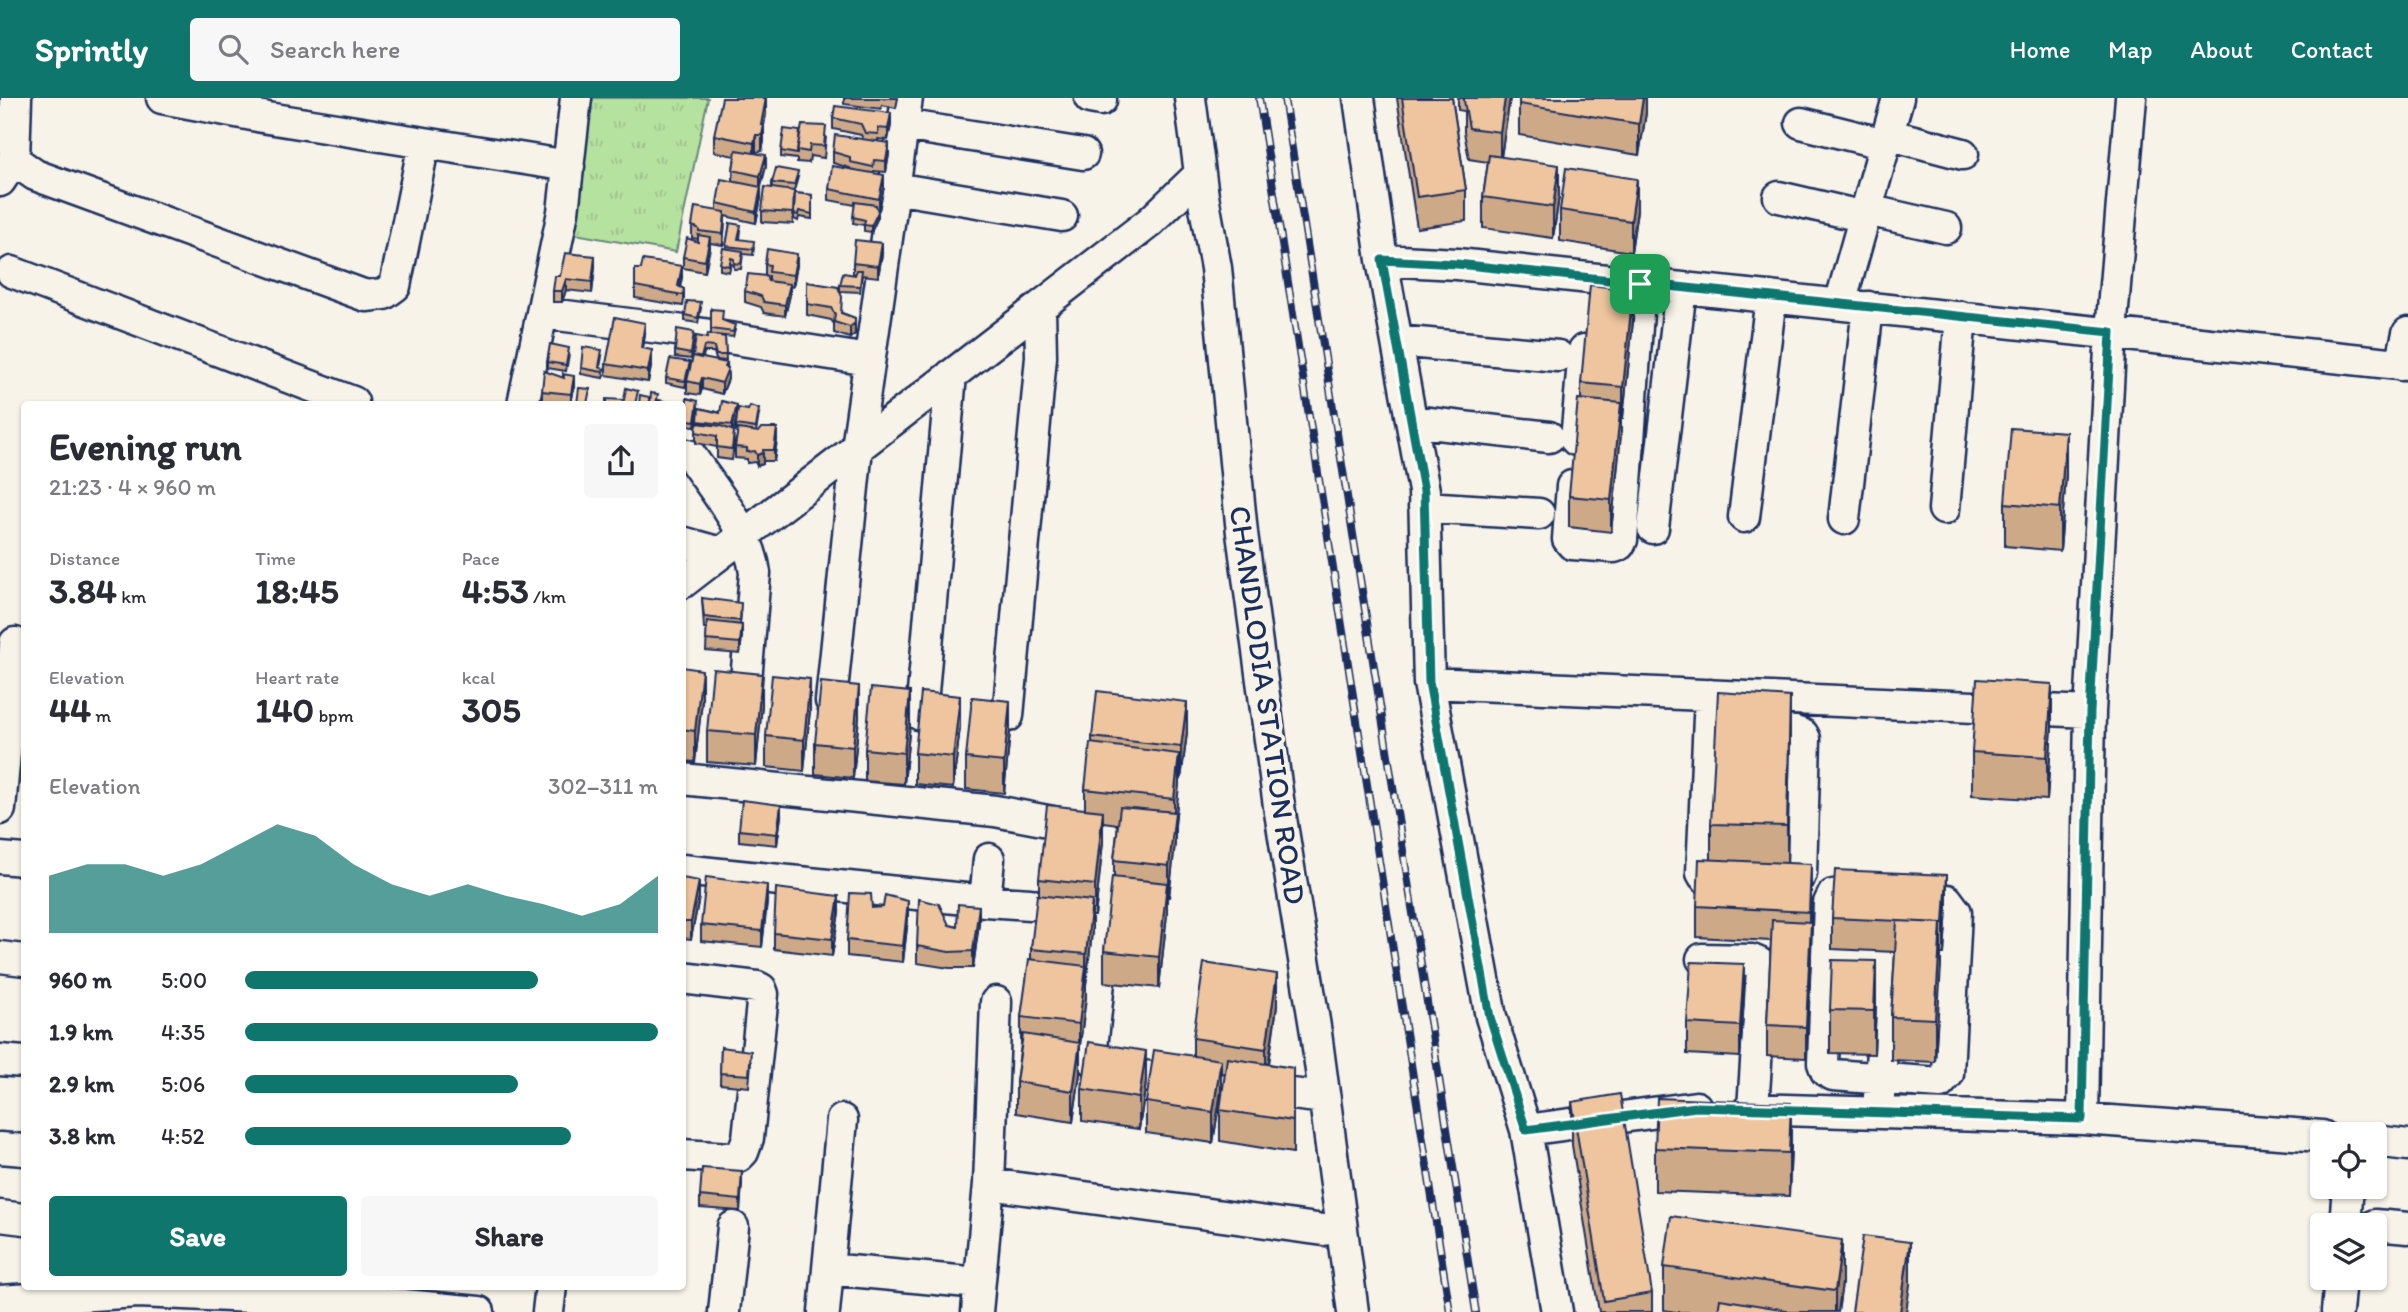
<!DOCTYPE html>
<html lang="en">
<head>
<meta charset="utf-8">
<style>
  :root { --surface:#fff; --page:#f7f7f7; --text:#2b2b33; --muted:#7c7c81; --accent:#0f766e }
  body { margin:0; font-family:Itim,sans-serif; background:var(--page); color:var(--text); height:100vh; display:flex; flex-direction:column; font-size:26px; white-space:nowrap }
  * { box-sizing:border-box; margin:0 }
  p { font-size:23px; color:var(--muted) }
  .icon { flex:none; width:38px; height:38px; fill:none; stroke:currentColor; stroke-width:2; stroke-linecap:round; stroke-linejoin:round }
  .map { position:relative; flex:1; overflow:hidden }
  .sheet { position:absolute; left:21px; top:303px; width:665px; height:889px; display:flex; flex-direction:column; background:var(--surface); border-radius:7px; box-shadow:0 2px 5px #0004 }
  .sheet>* { flex:none }
  .buttons { position:absolute; left:2310px; top:1024px; display:grid; gap:14px }
  .buttons a { display:grid; place-items:center; width:77px; height:77px; border-radius:7px; background:var(--surface); box-shadow:0 2px 5px #0004; font-size:35px }
  .pin { position:absolute; display:grid; place-items:center; width:60px; height:60px; color:#fff; margin:-30px; border-radius:14px; box-shadow:0 4px 10px #0006 }
  .round { display:grid; place-items:center; flex:none; width:74px; height:74px; border-radius:7px; background:var(--page) }
  .summary { display:flex; align-items:center; justify-content:space-between; height:119px; padding:0 28px }
  h1 { font-size:38px; font-weight:700; line-height:52px }
  .metrics { display:grid; grid-template-columns:repeat(3,1fr); gap:10px; height:119px; padding:7px 28px }
  .metrics div { display:grid; align-content:center }
  .metrics b { font-size:35px; font-weight:700 }
  .metrics small { font-size:19px; font-weight:400 }
  .metrics p { font-size:19px }
  .chart { height:196px; padding:14px 28px }
  .chart p { display:flex; justify-content:space-between }
  .chart svg { width:100%; height:126px; margin-top:7px; fill:var(--accent); opacity:.7 }
  .action { display:flex; gap:14px; margin-top:auto; padding:14px 28px }
  .action a { flex:1; height:80px; border-radius:7px; background:var(--accent); color:#fff; font-size:28px; font-weight:700; line-height:80px; text-align:center }
  .action a+a { background:var(--page); color:var(--text) }
  ul { padding:0 28px; list-style:none; font-size:23px }
  li { display:grid; grid-template-columns:112px 84px 1fr; align-items:center; height:52px }
  li i { height:18px; border-radius:9px; background:var(--accent) }
  header { display:flex; align-items:center; gap:42px; box-sizing:border-box; height:98px; padding:0 35px; background:var(--accent); color:#fff }
  header strong { font-size:33px }
  nav { display:flex; gap:38px; margin-inline-start:auto; font-size:24px }
  .search { width:490px; height:63px; background:var(--page); display:flex; align-items:center; gap:18px; box-sizing:border-box; padding:0 24px; border-radius:7px; color:var(--muted); font-size:26px }
  .map>svg:first-child { display:block }
  .park { fill:url(#park-tufts); stroke:#68887e; stroke-width:2 }
  .lines { fill:none; stroke-linecap:round; stroke-linejoin:round }
  .minor-casing { stroke:#1b2f5e; stroke-width:35 }
  .minor { stroke:#f7f3e8; stroke-width:30 }
  .rail-casing { stroke:#1b2f5e; stroke-width:8 }
  .rail { stroke:#f7f3e8; stroke-width:5; stroke-dasharray:16; stroke-linecap:butt }
  .wall { fill:#cda988; stroke:#1b2f5e; stroke-width:2 }
  .shaded-wall { fill:#a78a6f; stroke:#1b2f5e; stroke-width:2 }
  .building { fill:#eec59e; stroke:#1b2f5e; stroke-width:2 }
  .route-casing { stroke:#fff; stroke-width:14 }
  .route { stroke:#0f766e; stroke-width:9 }
  .labels { text-anchor:middle; dominant-baseline:central; stroke-width:7; stroke-linejoin:round; paint-order:stroke }
  .street-label { font-size:30px; fill:#1b2f5e; stroke:#f7f3e8 }
</style>
</head>
<body>
<header>
<strong>Sprintly</strong>
<div class="search"><svg class="icon" aria-label="search" viewBox="0 0 24 24"><circle cx="10" cy="10" r="6"/><path d="M15 15l6 6"/></svg>Search here</div>
<nav><a>Home</a><a>Map</a><a>About</a><a>Contact</a></nav>
</header>
<div class="map">
<svg width="2408" height="1214" viewBox="0 0 2408 1214">
  <defs>
    <pattern id="park-tufts" width="24" height="20" patternUnits="userSpaceOnUse" patternTransform="scale(1.75)"><rect width="24" height="20" fill="#b6e29f"/><path d="M3 7l-1-3M5 7V3M7 7l1-3M15 17l-1-3M17 17v-4M19 17l1-3" fill="none" stroke="#9cc28b"/></pattern>
  </defs>
  <rect width="100%" height="100%" fill="#f7f3e8"/>
  <filter id="ink" filterUnits="userSpaceOnUse"><feTurbulence type="fractalNoise" baseFrequency=".0143" numOctaves="2"/><feDisplacementMap in="SourceGraphic" scale="14" xChannelSelector="R" yChannelSelector="G"/><feConvolveMatrix kernelMatrix="1 2 1 2 8 2 1 2 1" color-interpolation-filters="sRGB"/></filter>
  <g filter="url(#ink)">
    <path class="park" d="M593,0H708L676,154L564,134Z"/>
    <g class="lines">
      <g class="minor-casing">
        <path id="minor" d="M16,0L14,62L35,77L366,198L384,196L395,188L424,45
          M162,0L268,20L569,68
          M1090,0L1101,2
          M1190,0L1203,98L1216,170L1242,435L1279,708L1316,935L1353,1214
          M1359,0L1382,162L1457,166L2408,267
          M1801,25L1885,46
          M903,27L1083,56
          M1887,36L1963,56
          M0,83L14,62
          M894,90L1062,118
          M1779,99L1865,119
          M1867,112L1946,130
          M1382,162L1424,393L1429,585L1491,919L1526,1032L1557,1214
          M12,174L353,304L352,306
          M1840,206L1898,0
          M542,215L684,233L869,262
          M1397,243L1558,258
          M2401,267L2408,235
          M523,306L563,114L576,0
          M1412,323L1549,339
          M1576,342L1584,252
          M682,356L691,358C714,393 750,433 755,475L745,595
          M1572,388L1568,441L1572,446L1614,449L1619,447L1622,442L1640,186
          M1424,409L1539,416
          M1944,411L1961,219
          M1744,419L1771,199
          M1844,421L1868,209
          M1653,430L1681,190
          M682,444L721,455
          M682,485L1150,124L1200,76
          M1429,585L2090,614
          M1710,597L1702,775C1706,784 1714,783 1723,783
          M831,603L857,350L907,0
          M921,617L951,277
          M1008,618L1041,259L1040,209
          M1709,629L1795,634L1803,637L1805,641L1801,776L1795,785H1776
          M682,681L995,713L1085,730L1104,737L1113,754L1092,950L1095,964L1109,974L1325,1000
          M0,711L15,545
          M0,760L24,762
          M682,772L985,803L989,761
          M1841,796L1947,802L1956,814L1948,976L1940,985L1833,977L1826,973L1823,965L1829,805L1833,797Z
          M985,803L1030,806
          M1827,856L1908,861
          M0,859L24,862
          M1702,861L1752,862L1759,865L1762,872L1753,1011
          M682,880L757,889L761,891L763,896L748,1040L743,1054L738,1059L730,1060L682,1057
          M0,962L24,964
          M1879,999L1888,860
          M1749,1011L2083,1021L2322,1038
          M2083,1021L2090,614L2111,234L2131,0
          M842,1022L828,1171L979,1185
          M1526,1032L1696,1009
          M2375,1043L2408,1047
          M0,1050L24,1052
          M989,1086L996,904
          M0,1118L24,1121
          M2345,1127L2348,1088
          M2375,1127L2408,1130
          M0,1203L138,1194L372,1204L479,1214
          M548,1214L551,1188
          M724,1214L733,1129
          M824,1214L828,1171
          M977,1214L989,1086L1324,1132
          M2337,1214L2340,1180"/>
      </g>
      <use href="#minor" class="minor"/>
      <g class="rail-casing">
        <path id="rail" d="M1259,0L1450,1214
          M1284,0L1476,1214"/>
      </g>
      <use href="#rail" class="rail"/>
    </g>
    <path class="wall" d="M844,0H898L896,10L882,7L881,11L844,6Z
      M1397,0H1452L1466,92V123L1417,130Z
      M1458,0H1510L1501,59L1559,98L1553,140L1483,130V99L1488,64L1469,61L1464,34V13L1458,12Z
      M1646,0V15L1639,57L1519,37V6Z
      M766,16L764,27V43L762,53L756,54V56L766,68L761,89V100L756,125L725,118L723,147L710,145L705,174L683,170V159L698,144V141L692,140V128L717,113V105L733,84V72L735,58L714,54V37Z
      M833,20L891,27L888,42L878,41V43L889,56L886,74L874,73L873,76L884,89L879,112H877L878,119L871,134L864,133V127L853,125L855,107L829,102V91L850,72V70L833,65V54L863,41L861,37L833,31Z
      M826,39L824,60L810,58L809,65L797,64V61L781,59V53Z
      M798,79L794,93L793,126L762,124V113L772,90V85Z
      M795,95L812,97V121L799,119L798,123L794,121Z
      M1560,112H1637L1631,154L1560,143Z
      M730,125L741,132L740,141L754,149L753,157L743,156L741,171H734V167L731,166L729,174L720,172V166L726,150Z
      M882,156L878,179L862,177L860,194L840,193V187L855,177V176H853V165Z
      M765,166L797,167L793,189L790,188V197L785,218L764,215L761,209L745,204V193L769,183V178H765Z
      M595,169L592,195L566,192L562,204H553V193L560,178Z
      M635,171L682,179L680,189L684,191V202L683,208L635,200Z
      M807,184L842,215L855,220V236L850,240L834,235V226L831,222L807,217Z
      M701,210L698,225L685,223V217Z
      M711,211L722,223L735,232L733,239L716,237L725,239L726,263L716,262L714,254H704L703,260L727,270L728,281L722,296L702,291L700,297L687,295V283L689,273L685,289L666,285V280L690,268L693,258L711,236Z
      M1633,223L1623,320H1621V336L1611,434L1569,429V398L1581,301V285Z
      M645,236L643,251L652,264L648,284L606,277V266Z
      M694,239L691,261L675,259V253Z
      M569,256L566,273L547,270V264Z
      M602,258L600,269L604,277L603,280L581,276V270Z
      M563,276L574,289L571,306L542,304V293L563,279Z
      M698,308L695,328L682,327V313L686,314Z
      M699,310L737,318L733,333L734,345L732,362L717,360V349L696,345V334Z
      M759,316L756,334L777,342L774,363H763V366L757,368L755,364L747,365V361L735,360V349L738,333H736V327Z
      M2066,377L2060,453L2005,448V405Z
      M702,500L741,516L740,527L742,538L740,556L706,553L707,531L704,530Z
      M682,569L702,603L695,664L682,663Z
      M762,607L756,668L707,664V633Z
      M810,612L804,673L766,669V638Z
      M859,619L853,680L815,676V645Z
      M910,625L904,686L865,683V651Z
      M960,629L953,690L915,686V655Z
      M2052,629L2047,702L1972,697V654Z
      M1010,634L1004,695L966,691V660Z
      M1187,635L1181,681L1179,680L1175,727V745L1169,799H1167V816L1159,890L1104,884V853L1114,779V762L1118,726L1103,724V744L1095,818H1092V834L1086,887V899L1080,947V976L1073,1024L1016,1015V984L1021,946V919L1031,861V851L1039,797V781L1085,711V691L1092,646V639Z
      M1790,642L1787,765L1811,797L1810,824L1811,855L1806,960L1767,958V927L1771,843L1697,839V808L1711,761V726Z
      M781,718L777,747L739,743V732Z
      M682,780L699,799L691,841L682,840Z
      M767,804L762,849L701,843V827Z
      M1947,808L1944,856H1941L1935,964L1891,962V919L1895,854L1832,851V820Z
      M872,810L908,820L903,864L847,858V842Z
      M839,814L832,858L774,851V835Z
      M979,825L973,870H949L917,865V848L949,827L957,829Z
      M1744,898L1740,959L1687,956V925Z
      M1876,906L1874,956L1830,955V912Z
      M1277,908L1269,966L1293,970V1055L1220,1043V1012L1225,976L1221,975V993L1213,1045L1146,1035V1004L1193,957V940Z
      M721,949L751,964L749,989L720,986Z
      M1146,984L1139,1031L1082,1023V991Z
      M1572,1004L1652,1195V1214H1599L1572,1047Z
      M1791,1048L1789,1098L1655,1093V1050Z
      M742,1084L740,1113L700,1110V1098Z
      M1664,1169L1842,1185L1838,1214H1676L1664,1212Z"/>
    <path class="shaded-wall" d="M766,0V16L762,37L761,27Z
      M1505,0H1510L1500,65V34Z
      M1643,0H1646V15L1639,57V26Z
      M891,15V27L888,42V31Z
      M764,27V43L762,53V37Z
      M756,37V54L754,61V45Z
      M889,45V56L886,74V63Z
      M766,57V68L760,89V78Z
      M1559,67V98L1553,140V109Z
      M884,77V89L879,112V101Z
      M1637,81V112L1631,154V123Z
      M761,89V100L756,125V114Z
      M725,114V125L723,147V136Z
      M878,114V119L871,134V128Z
      M710,139V150L705,174V163Z
      M882,145V156L878,179V168Z
      M797,156V167L793,189V177Z
      M595,158V169L592,195V184Z
      M682,168V179L678,199V188Z
      M566,181V192L562,204V193Z
      M790,186V197L785,218V207Z
      M1633,192V223L1623,320V289Z
      M645,225V236L641,261V250Z
      M855,225V236L850,240V229Z
      M652,252V264L648,284V273Z
      M727,265L728,281L722,296V285Z
      M574,278V289L571,306V296Z
      M702,280V291L700,297V286Z
      M1621,305V336L1611,434V402Z
      M737,307V318L732,338V327Z
      M777,330V342L774,363V352Z
      M2066,334V377L2060,453V410Z
      M763,355V366L757,368V357Z
      M742,527V538L740,556V545Z
      M702,572V603L695,664V633Z
      M762,576V607L756,668V637Z
      M810,581V612L804,673V642Z
      M2052,586V629L2047,702V659Z
      M859,588V619L853,680V649Z
      M910,594V625L904,686V655Z
      M960,598V629L953,690V659Z
      M1790,599V642L1787,771V728Z
      M1010,603V634L1004,695V664Z
      M1187,604V635L1181,681V649Z
      M1179,656V687L1175,727V745L1169,799V768L1174,720V701Z
      M781,707V718L777,747V736Z
      M1103,713V744L1095,818V787Z
      M1811,766V797L1809,845V814Z
      M1947,777V808L1944,856V825Z
      M699,783V799L691,841V824Z
      M1167,785V816L1159,890V859Z
      M767,787V804L762,849V833Z
      M839,798V814L832,858V841Z
      M908,803V820L903,864V848Z
      M1092,803V834L1086,887V856Z
      M979,808V825L973,870V853Z
      M1811,824V855L1806,960V929Z
      M1941,825V868L1935,964V921Z
      M1876,863V906L1874,956V913Z
      M1744,866V898L1740,959V928Z
      M1086,868V899L1080,947V976L1073,1024V993L1079,954V926Z
      M1277,876V908L1266,982V951Z
      M1146,953V984L1139,1031V1000Z
      M1221,962V993L1213,1045V1014Z
      M1791,1005V1048L1789,1098V1055Z
      M742,1073V1084L740,1113V1102Z
      M1842,1142V1185L1838,1214H1835V1193Z
      M1910,1144V1187L1906,1214H1900Z"/>
    <path class="building" d="M722,0H766L761,27H764L762,37H756L754,45L714,37Z
      M1402,0H1452L1466,92L1417,99Z
      M1464,0H1505L1500,34L1469,30L1464,3Z
      M1519,0H1643L1639,26L1519,6Z
      M835,8L891,15L888,31L878,30V36L865,35L861,26L833,20Z
      M802,27L826,28L824,48L810,47L809,54L797,52Z
      M784,31L800,33L797,56L781,53Z
      M835,37L889,45L886,63L874,62L873,69L850,64V59L833,54Z
      M736,52L766,57L760,78L733,72Z
      M1489,57L1559,67L1553,109L1483,99Z
      M832,68L884,77L879,101L829,91Z
      M776,70L798,74L794,87L772,85Z
      M1566,70L1637,81L1631,123L1560,112Z
      M721,81L761,89L756,114L717,105Z
      M765,89L794,93L793,115L762,113Z
      M795,95L812,97V116L799,113L798,117L794,116Z
      M855,104L876,107L878,114L871,128L864,127L865,122L853,119Z
      M695,109L725,114L723,136L699,133L698,130L692,128Z
      M730,125L741,127L738,141L754,143L753,151L726,148Z
      M698,137L710,139L705,163L683,159L687,140L698,144Z
      M855,142L882,145L878,168L853,165Z
      M723,150L743,153L741,166L734,165V161L731,160L729,168L720,166Z
      M767,151L797,156L793,177L769,174L770,167L765,166Z
      M565,155L595,158L592,184L566,181L562,193H553L555,178H560Z
      M643,162L682,168L678,188L684,191L683,197L635,188V171H641Z
      M857,172H862L860,188L840,187L843,175L855,177Z
      M748,176L766,178L768,183L790,186L785,207L764,204L761,198L745,193Z
      M807,184L838,189L842,199L841,215L855,220V225L850,229L834,224L835,216L831,210L807,206Z
      M1590,187L1633,192L1623,289L1581,285Z
      M687,203L701,204L698,220L685,217Z
      M711,211L723,212L722,222L735,227L733,234L711,231Z
      M615,219L645,225L641,250L652,252L648,273L606,266Z
      M677,231L694,234L691,256L675,253Z
      M708,236L725,239L726,257H716L714,249L704,248L701,260L693,258L696,238L707,240Z
      M550,246L569,250L566,267L547,264Z
      M583,249L602,252L599,269L604,271L603,274L581,270Z
      M693,258L727,265L725,269L728,270L722,285L702,280L700,286L687,283Z
      M670,261L690,264L685,283L666,280Z
      M544,273L564,280L563,276L574,278L571,296L542,293Z
      M579,290L590,291L587,306H577Z
      M626,290L638,293L635,306H606V301L624,302Z
      M651,295L658,296L656,306H650Z
      M640,297L649,299V306H639Z
      M687,300L698,303L695,323L682,321V313L686,314Z
      M1578,301L1621,305L1611,402L1569,398Z
      M659,302L664,303V306H658Z
      M722,303L737,307L732,327L698,323L699,310L720,315Z
      M750,308L759,311L756,330L736,327L738,310L748,312Z
      M697,325L721,328L734,333L732,351L717,349V338L696,334Z
      M761,330H777L774,352H763V355L757,357L755,353L747,354V350L735,349L738,331L758,334Z
      M2011,330L2066,334L2060,410L2005,405Z
      M702,500L741,505L740,523L704,519Z
      M707,523L742,527L740,545L706,542Z
      M682,569L702,572L695,633L682,631Z
      M713,571L762,576L756,637L707,633Z
      M772,577L810,581L804,642L766,638Z
      M1977,581L2052,586L2047,659L1972,654Z
      M821,584L859,588L853,649L815,645Z
      M871,590L910,594L904,655L865,651Z
      M1097,593L1187,604L1181,649L1092,639Z
      M921,594L960,598L953,659L915,655Z
      M1718,594L1790,599L1787,728L1711,726Z
      M972,599L1010,603L1004,664L966,660Z
      M1090,645L1179,656L1174,701L1085,691Z
      M742,702L781,707L777,736L739,732Z
      M1047,707L1103,713L1095,787L1039,781Z
      M1120,709L1175,714L1169,768L1114,762Z
      M1699,761L1811,766L1809,814L1697,808Z
      M1835,772L1947,777L1944,825L1832,820Z
      M706,779L767,787L762,833L701,827Z
      M1112,779L1167,785L1159,859L1104,853Z
      M682,780L699,783L691,824H682Z
      M776,790L839,798L832,841L774,835Z
      M850,795L871,796L872,810L883,809L885,797L908,803L903,848L847,842Z
      M1037,797L1092,803L1086,856L1031,851Z
      M919,801L939,806L949,827L957,829L958,806L979,808L973,853L949,854L917,848Z
      M1772,822L1811,824L1806,929L1767,927Z
      M1897,823L1941,825L1935,921L1891,919Z
      M1029,861L1086,868L1079,926L1021,919Z
      M1832,862L1876,863L1874,913L1830,912Z
      M1691,864L1744,866L1740,928L1687,925Z
      M1204,865L1277,876L1266,951L1193,940Z
      M1023,936L1080,945L1073,993L1016,984Z
      M1089,944L1146,953L1139,1000L1082,991Z
      M721,949L751,953L749,977L720,975Z
      M1154,952L1221,962L1213,1014L1146,1004Z
      M1227,960L1293,970V1023L1220,1012Z
      M1620,996L1652,1195L1604,1203L1572,1004Z
      M1657,1000L1791,1005L1789,1055L1655,1050Z
      M702,1070L742,1073L740,1102L700,1098Z
      M1671,1118L1842,1142L1835,1193L1664,1169Z
      M1863,1138L1910,1144L1900,1214H1852Z
      M1720,1201L1787,1212V1214H1718Z"/>
  </g>
  <g class="lines" filter="url(#ink)">
    <g class="route-casing">
      <path id="route" d="M1382,162L1457,166L2111,234L2090,614L2082,1021L1696,1009L1526,1032L1490,919L1429,584L1424,393Z"/>
    </g>
    <use href="#route" class="route"/>
  </g>
  <g class="labels">
    <g class="street-label">
      <text transform="translate(1268 607) rotate(82)">CHANDLODIA STATION ROAD</text>
    </g>
  </g>
</svg>
<div class="buttons">
<a><svg class="icon" aria-label="locate" viewBox="0 0 24 24"><circle cx="12" cy="12" r="6"/><path d="M12 2v4M12 18v4M2 12h4M18 12h4"/></svg></a>
<a><svg class="icon" aria-label="layers" viewBox="0 0 24 24"><path d="M12 4l9 5-9 5-9-5zM3 14l9 5 9-5"/></svg></a>
</div>
<div class="pin" style="left:1640px;top:186px;background:#1e9e55"><svg class="icon" aria-label="arrive" viewBox="0 0 24 24"><path d="M6 21V4h12l-3 4 3 4H6"/></svg></div>
<section class="sheet">
<div class="summary"><div><h1>Evening run</h1><p>21:23 · 4 × 960 m</p></div><a class="round"><svg class="icon" aria-label="share" viewBox="0 0 24 24"><path d="M12 15V3M7 8l5-5 5 5M5 13v7h14v-7"/></svg></a></div>
<div class="metrics">
<div><p>Distance</p><b>3.84<small> km</small></b></div>
<div><p>Time</p><b>18:45</b></div>
<div><p>Pace</p><b>4:53<small> /km</small></b></div>
</div>
<div class="metrics">
<div><p>Elevation</p><b>44<small> m</small></b></div>
<div><p>Heart rate</p><b>140<small> bpm</small></b></div>
<div><p>kcal</p><b>305</b></div>
</div>
<div class="chart"><p><span>Elevation</span>302–311 m</p>
<svg viewBox="0 0 160 44" preserveAspectRatio="none"><path d="M0 44V24L10 20L20 20L30 24L40 20L50 13L60 6L70 10L80 20L90 27L100 31L110 27L120 31L130 34L140 38L150 34L160 24V44z"/></svg>
</div>
<ul>
<li><b>960 m</b>5:00<i style="width:71%"></i></li>
<li><b>1.9 km</b>4:35<i style="width:100%"></i></li>
<li><b>2.9 km</b>5:06<i style="width:66%"></i></li>
<li><b>3.8 km</b>4:52<i style="width:79%"></i></li>
</ul>
<div class="action"><a>Save</a><a>Share</a></div>
</section>
</div>
</body>
</html>
